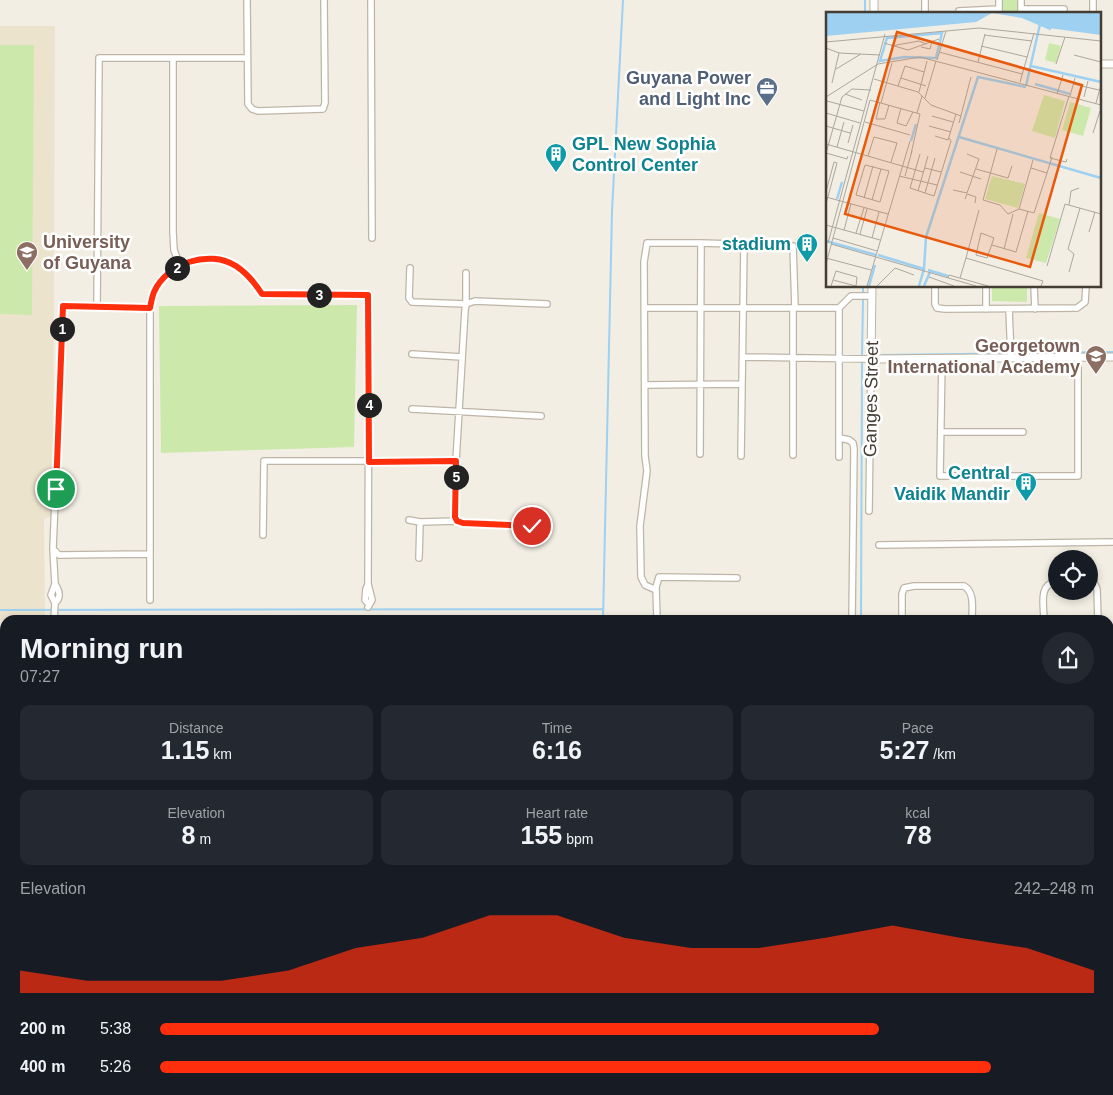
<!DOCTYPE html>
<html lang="en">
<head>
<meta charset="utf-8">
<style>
  :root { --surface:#171b24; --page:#242831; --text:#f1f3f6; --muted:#9ea1a6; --accent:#ff2f0e }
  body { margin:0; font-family:Helvetica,sans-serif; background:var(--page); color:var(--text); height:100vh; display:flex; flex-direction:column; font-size:19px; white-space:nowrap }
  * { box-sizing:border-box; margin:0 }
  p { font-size:16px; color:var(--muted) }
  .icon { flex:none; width:28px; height:28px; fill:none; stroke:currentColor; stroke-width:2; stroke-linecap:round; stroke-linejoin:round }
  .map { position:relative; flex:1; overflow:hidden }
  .details { position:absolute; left:0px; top:615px; width:1114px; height:480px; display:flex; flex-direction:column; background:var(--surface); border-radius:15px 15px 0 0; box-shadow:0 2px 8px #0003 }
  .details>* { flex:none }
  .controls { position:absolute; left:1048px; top:550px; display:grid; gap:10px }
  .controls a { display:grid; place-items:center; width:50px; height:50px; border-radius:50%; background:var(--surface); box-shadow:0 2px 8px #0003; font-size:25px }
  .pin { position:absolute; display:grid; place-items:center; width:42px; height:42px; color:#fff; margin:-21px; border:2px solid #fff; border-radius:50%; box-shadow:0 1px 5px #0007 }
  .km { position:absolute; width:25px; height:25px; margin:-12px; border-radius:50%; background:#222; color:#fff; font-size:14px; line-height:25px; text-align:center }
  .round { display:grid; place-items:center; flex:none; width:52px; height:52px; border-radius:26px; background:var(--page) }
  .head { display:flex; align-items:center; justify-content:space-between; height:85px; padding:0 20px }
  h1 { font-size:28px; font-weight:600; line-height:38px }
  .stats { display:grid; grid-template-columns:repeat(3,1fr); gap:8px; height:85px; padding:5px 20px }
  .stats div { display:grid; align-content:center; border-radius:10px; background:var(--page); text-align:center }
  .stats b { font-size:25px; font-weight:600 }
  .stats small { font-size:14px; font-weight:400 }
  .stats p { font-size:14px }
  .chart { height:140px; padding:10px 20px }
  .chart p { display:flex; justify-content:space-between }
  .chart svg { width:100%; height:90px; margin-top:5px; fill:var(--accent); opacity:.7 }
  ul { padding:0 20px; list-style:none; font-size:16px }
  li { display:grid; grid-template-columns:80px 60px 1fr; align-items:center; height:38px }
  li i { height:12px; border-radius:6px; background:var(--accent) }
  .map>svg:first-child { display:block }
  .commercial { fill:#f5e4cd }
  .education { fill:#ece3cd }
  .green { fill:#cde8ab }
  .water { fill:#9dd0f1 }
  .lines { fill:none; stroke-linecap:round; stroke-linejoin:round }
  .stream { stroke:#9dd0f1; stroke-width:2 }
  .canal { stroke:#9dd0f1; stroke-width:5.5 }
  .minor-casing { stroke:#beb5a6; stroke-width:8 }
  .tertiary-casing { stroke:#beb5a6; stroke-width:9 }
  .secondary-casing { stroke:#d4c192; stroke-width:10 }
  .primary-casing { stroke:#e6bc5e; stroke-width:11 }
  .minor { stroke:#fff; stroke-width:5.5 }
  .tertiary { stroke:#fff; stroke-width:7 }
  .secondary { stroke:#ffefc1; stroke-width:8 }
  .primary { stroke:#ffde90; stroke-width:9 }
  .route-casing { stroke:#fff; stroke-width:10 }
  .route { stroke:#ff2f0e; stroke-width:6 }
  .labels { text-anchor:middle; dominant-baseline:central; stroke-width:5; stroke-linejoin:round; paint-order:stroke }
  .service-label { font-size:18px; font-weight:bold; fill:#4e5e75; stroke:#fff; text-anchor:end }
  .culture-label { font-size:18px; font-weight:bold; fill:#0d838f; stroke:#fff; text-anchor:end }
  .education-label { font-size:18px; font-weight:bold; fill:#785e54; stroke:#fff; text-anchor:start }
  .street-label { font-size:18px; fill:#443d33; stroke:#fff }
  .inset-river { fill:none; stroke:#9dd0f1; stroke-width:2.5 }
  .inset-road { fill:none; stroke:#aca79d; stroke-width:1 }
  .view { fill:#e8590c; fill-opacity:0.15; stroke:#e8590c; stroke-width:2.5 }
  .inset-edge { fill:none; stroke:#443d33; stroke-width:2.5 }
</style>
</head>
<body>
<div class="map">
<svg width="1113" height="1095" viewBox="0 0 1113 1095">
  <rect width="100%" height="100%" fill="#f2eee3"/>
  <path class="commercial" d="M0,660H5V749H0Z"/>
  <path class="education" d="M0,26H55L53,516L44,519L45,620H0Z"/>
  <path class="green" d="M999,0H1021V14H999Z
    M0,45H34L32,315L0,314Z
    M992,286H1027V302L992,301Z
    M357,305L354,447L161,453L159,306Z
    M0,813H5V888H0Z
    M0,918H5V981H0Z"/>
  <path class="water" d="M163,1090H192V1095H163Z
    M196,1090H221V1095H196Z"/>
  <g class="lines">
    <path class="stream" d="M865,0V14
      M863,294V286
      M882,355L1113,352
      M862,356L863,299
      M0,610L603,609
      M603,620L612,211L623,0
      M861,620L862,361
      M1109,670H1113
      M1109,932L1113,930
      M1109,1069L1113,1068
      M857,1090V1095
      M1044,1095L1056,1090"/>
    <path class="canal" d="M316,1090V1095"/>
    <g class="minor-casing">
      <path id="minor" d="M247,0L248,104L252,109L258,111L323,109L325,103L324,0
        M371,0L372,238
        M925,0V14
        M1021,0V14
        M1093,0V14
        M1021,9H1064
        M959,11L999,9
        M999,14V0
        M173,58V232L174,250L180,266
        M410,268L409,298L412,302L466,304V273
        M935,286V304L937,308L945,309L1077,308L1085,302L1086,286
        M986,286V309
        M1034,286L1035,309
        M97,307L99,58H247
        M150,308L63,306L53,549L59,555L150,554
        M645,308H839
        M1009,309L1011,358
        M412,354L462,357
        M743,357L871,359L869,511
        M942,358L940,476H1078V358
        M645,385L742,384
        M412,409L541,416
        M941,432H1023
        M840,438L849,440L853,443L854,449L852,620
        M700,454L701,243
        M793,455V310L794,308
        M741,456L744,244
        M839,457V308L851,296H872
        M409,520L420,522L457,521
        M532,526L463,523L457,521L455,517L456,461L465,310L466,304L475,301L547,304
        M263,535L264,461H456
        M879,545L1113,542
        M53,549L55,584L51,595L55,603L54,620
        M419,558L420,522
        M1089,580H1093L1097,589L1098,620
        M55,584C59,590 62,597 55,603
        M368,584L366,589L365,600L369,604
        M656,590L645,585L641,577L640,526L647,471L645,456L644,262L647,243H701L793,246L795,308
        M150,600V308C151,303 152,297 154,292C167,263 209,249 236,266C248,274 255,283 262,295H369L368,584L372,600L368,607
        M657,620L656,587L659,577L737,578
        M902,620V594L904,588L914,586H964C975,592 972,609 972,620
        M1044,620C1044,606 1038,584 1056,582
        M0,638H5
        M1109,676L1113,675
        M1109,795H1113
        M1109,1009H1113
        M1109,1027L1113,1024
        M123,1090V1095
        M619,1090L620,1095
        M903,1090L904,1095
        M0,1091L50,1090
        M349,1095V1090
        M847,1095L848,1090
        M914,1095L920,1090"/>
    </g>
    <g class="tertiary-casing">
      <path id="tertiary" d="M874,14V0
        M1099,64H1113
        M872,286L871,359L1113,357"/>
    </g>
    <g class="secondary-casing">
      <path id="secondary" d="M1109,920L1113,918
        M1109,926L1113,924
        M0,1012L5,1011
        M0,1018H5"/>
    </g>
    <g class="primary-casing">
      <path id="primary" d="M1109,1080L1113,1078
        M1070,1095L1083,1090
        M1098,1095L1113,1089"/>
    </g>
    <use href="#minor" class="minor"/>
    <use href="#tertiary" class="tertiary"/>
    <use href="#secondary" class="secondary"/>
    <use href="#primary" class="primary"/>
  </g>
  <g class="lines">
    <g class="route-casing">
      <path id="route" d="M56,489L63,306L150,308C151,303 152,297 154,292C167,263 209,249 236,266C248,274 255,283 262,294L368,295L369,462L456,461L455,517L457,521L463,523L532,526"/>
    </g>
    <use href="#route" class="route"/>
  </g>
  <defs>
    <g id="office-pin" transform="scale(1.125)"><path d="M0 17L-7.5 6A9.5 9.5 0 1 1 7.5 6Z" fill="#5c6f8a" stroke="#fff"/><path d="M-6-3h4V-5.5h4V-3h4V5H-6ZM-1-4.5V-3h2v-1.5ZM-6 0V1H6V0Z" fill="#fff"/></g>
    <g id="building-pin" transform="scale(1.125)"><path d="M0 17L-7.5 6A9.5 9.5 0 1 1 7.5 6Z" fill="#0f9aa8" stroke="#fff"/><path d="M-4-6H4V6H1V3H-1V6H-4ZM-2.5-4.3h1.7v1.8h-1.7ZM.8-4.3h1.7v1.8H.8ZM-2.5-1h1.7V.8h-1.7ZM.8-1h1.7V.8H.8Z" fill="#fff"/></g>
    <g id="university-pin" transform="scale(1.125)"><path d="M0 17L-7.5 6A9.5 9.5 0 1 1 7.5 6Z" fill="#8d6e63" stroke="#fff"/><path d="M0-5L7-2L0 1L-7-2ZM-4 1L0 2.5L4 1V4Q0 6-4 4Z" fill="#fff"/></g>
    <g id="school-pin" transform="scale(1.125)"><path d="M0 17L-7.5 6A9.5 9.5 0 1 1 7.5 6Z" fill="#8d6e63" stroke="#fff"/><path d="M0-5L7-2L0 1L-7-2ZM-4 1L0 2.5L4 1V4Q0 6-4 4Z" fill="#fff"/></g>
  </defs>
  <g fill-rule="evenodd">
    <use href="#office-pin" x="767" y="88"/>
    <use href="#building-pin" x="556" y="154"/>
    <use href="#building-pin" x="807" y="244"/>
    <use href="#university-pin" x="27" y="252"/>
    <use href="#school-pin" x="1096" y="356"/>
    <use href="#building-pin" x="1026" y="483"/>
  </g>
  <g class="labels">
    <g class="service-label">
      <text x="751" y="78">Guyana Power<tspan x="751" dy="21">and Light Inc</tspan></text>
    </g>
    <g class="culture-label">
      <text x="572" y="144" text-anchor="start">GPL New Sophia<tspan x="572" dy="21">Control Center</tspan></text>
      <text x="791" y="244">stadium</text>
      <text x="1010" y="473">Central<tspan x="1010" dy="21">Vaidik Mandir</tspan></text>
    </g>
    <g class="education-label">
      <text x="43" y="242">University<tspan x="43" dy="21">of Guyana</tspan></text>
      <text x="1080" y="346" text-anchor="end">Georgetown<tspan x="1080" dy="21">International Academy</tspan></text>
    </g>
    <g class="street-label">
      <text transform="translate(871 399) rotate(-89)">Ganges Street</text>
    </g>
  </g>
  <g transform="translate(826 12)">
    <rect width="275" height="275" fill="#f2eee3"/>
    <path d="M223,31L235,34L230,51L219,48ZM218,83L239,89L229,126L206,119ZM244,90L265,96L257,124L236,118ZM166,164L199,172L192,196L159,187ZM213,201L234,207L220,251L200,246Z" fill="#cde8ab"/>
    <path d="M0,1H275V23L223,16L202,7L166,1L150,10L0,24Z" fill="#9dd0f1"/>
    <path class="inset-river" d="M197,5L225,17M116,21L110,46L78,45L54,49L61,26ZM205,54L275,70M209,72L244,82M200,74L214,12M133,125L275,166M85,129L90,112M11,187L16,170M0,229L50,243M52,243L98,257L100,225L152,65L200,75M102,258L122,264M43,274L49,253M93,274L98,257M98,274L104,260"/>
    <path class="inset-road" d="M158,23L206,29M0,30L153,16L275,29M58,31L82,38L113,27M65,34L93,29L100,32M155,34L201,45M95,35L104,37L106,29M0,36L13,41L54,43M113,40L196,62M248,43L275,50M111,48L120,19M152,50L159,22M230,52L239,25M10,57L35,42M75,66L100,74M48,67L92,80L105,93L135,104M194,70L208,21M6,71L13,41M247,72L273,78M72,74L79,54L98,60M93,80L101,49M19,82L36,88M231,82L237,63M244,84L249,66M0,85L52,52L94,45L275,93M258,85L262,69M99,86L110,49M44,88L94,102L85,142M1,89L38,99M54,90L50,107H59L63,93M55,91L66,51M270,91L275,73M75,96L71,111L80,114L87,100M0,101L34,111M91,101L96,84M106,104L127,110M39,110L84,123M133,111L145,65M0,114L24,121M103,114L125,120M267,121L274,99M109,124L122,128L130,102M22,131L27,113M0,132L97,160M11,135L18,110M171,137L157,188L174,193L182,202L193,197L207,148M0,141L16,85L26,77L45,78M0,141L21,147L22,144M42,144L48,125L71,131L65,150M241,147L240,150L224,146L243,84M39,153L63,159L54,190L30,183ZM99,156L115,160M150,157L182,166L186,154M134,160L155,167M221,161L226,145M73,164L111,173M79,164L86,139M87,166L84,176L108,184L125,129L123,126M87,166L94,142M127,178L141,181L153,147L141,142M92,179L102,144M0,180L8,150L11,151M99,181L109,146M0,185L62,202M38,186L47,154M139,187L141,182L150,185L149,191M46,188L55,157M0,192L11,151M243,193L245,179L253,176M193,197L208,201L221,161L205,156M0,213L54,228M18,218L25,192M263,220L269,200M30,221L38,196M155,221L168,226L161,246L150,243ZM34,222L41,197M7,226L51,239M46,226L53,200M2,231L59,22M5,232L150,274M166,233L190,240L202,199M178,237L187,202M0,246L45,258M140,246L153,198M0,252L44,88M221,254L239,192L275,202M243,260L248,242L242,237L254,196M103,265L128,274M122,266L123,263L162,274M134,266L140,246L217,269L215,274M7,268L30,274M5,274L10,259L31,265L30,274M41,274L84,129M51,274L69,256L88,263"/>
    <path class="view" d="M71,20L256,73L204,255L19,202Z"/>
    <rect width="275" height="275" class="inset-edge"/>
  </g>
</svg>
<div class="controls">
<a><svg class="icon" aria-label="locate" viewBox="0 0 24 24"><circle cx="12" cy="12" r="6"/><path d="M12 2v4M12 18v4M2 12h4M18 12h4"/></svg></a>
</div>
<div class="pin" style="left:56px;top:489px;background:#1e9e55"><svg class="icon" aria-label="arrive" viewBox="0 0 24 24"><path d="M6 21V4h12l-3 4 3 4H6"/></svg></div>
<div class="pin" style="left:532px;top:526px;background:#d93025"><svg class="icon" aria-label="check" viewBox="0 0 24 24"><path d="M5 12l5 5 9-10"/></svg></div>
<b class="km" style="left:62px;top:329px">1</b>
<b class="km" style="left:177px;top:268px">2</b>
<b class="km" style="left:319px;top:295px">3</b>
<b class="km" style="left:369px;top:405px">4</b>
<b class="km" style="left:456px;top:477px">5</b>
<section class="details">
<div class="head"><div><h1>Morning run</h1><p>07:27</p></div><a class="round"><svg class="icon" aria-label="share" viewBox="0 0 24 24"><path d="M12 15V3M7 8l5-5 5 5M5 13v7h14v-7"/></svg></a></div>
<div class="stats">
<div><p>Distance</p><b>1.15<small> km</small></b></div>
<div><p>Time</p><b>6:16</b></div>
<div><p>Pace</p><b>5:27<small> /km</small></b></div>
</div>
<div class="stats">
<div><p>Elevation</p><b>8<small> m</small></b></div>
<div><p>Heart rate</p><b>155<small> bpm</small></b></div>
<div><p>kcal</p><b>78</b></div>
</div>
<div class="chart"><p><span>Elevation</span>242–248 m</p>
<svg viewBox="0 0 160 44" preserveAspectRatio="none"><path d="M0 44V33L10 38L20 38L30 38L40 33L50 22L60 17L70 6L80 6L90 17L100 22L110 22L120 17L130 11L140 17L150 22L160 33V44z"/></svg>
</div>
<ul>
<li><b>200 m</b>5:38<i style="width:77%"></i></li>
<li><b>400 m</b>5:26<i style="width:89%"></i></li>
</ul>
</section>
</div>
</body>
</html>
